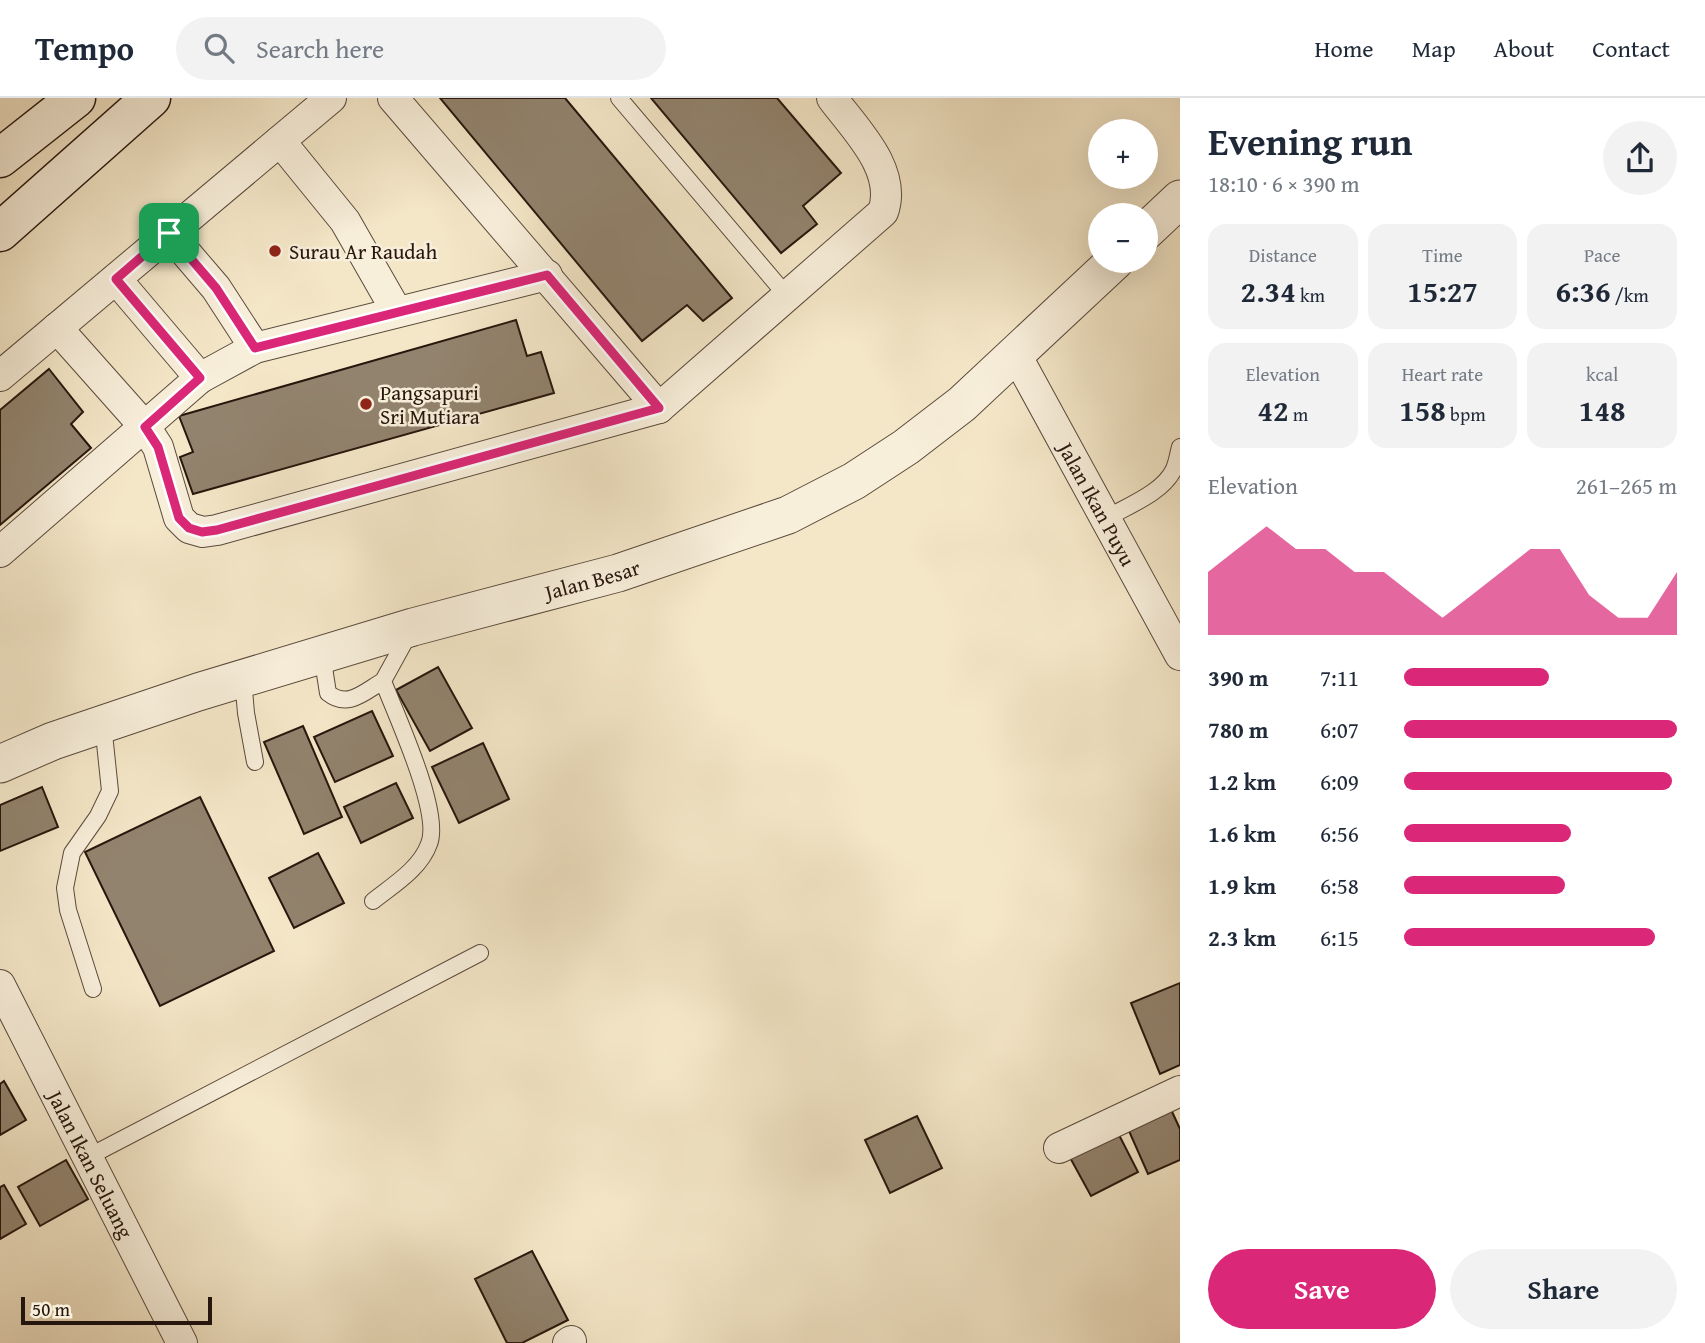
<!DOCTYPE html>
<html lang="en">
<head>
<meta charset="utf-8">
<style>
  :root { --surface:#fff; --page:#f2f2f3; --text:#1f2937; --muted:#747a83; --line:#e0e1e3; --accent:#db2777 }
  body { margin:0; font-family:"Gentium Book Plus",serif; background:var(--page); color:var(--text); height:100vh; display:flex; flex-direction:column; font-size:26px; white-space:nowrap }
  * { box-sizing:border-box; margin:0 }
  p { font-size:23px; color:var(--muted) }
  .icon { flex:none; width:38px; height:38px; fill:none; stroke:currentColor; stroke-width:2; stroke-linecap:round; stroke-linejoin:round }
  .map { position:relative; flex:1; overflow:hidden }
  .details { display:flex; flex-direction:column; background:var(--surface); width:525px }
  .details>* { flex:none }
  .tools { position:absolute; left:1088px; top:21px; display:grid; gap:14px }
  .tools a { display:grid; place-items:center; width:70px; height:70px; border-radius:50%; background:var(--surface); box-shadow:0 7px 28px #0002; font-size:35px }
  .scale { position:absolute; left:21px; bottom:18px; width:191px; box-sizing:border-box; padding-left:7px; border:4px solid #27160d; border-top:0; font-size:19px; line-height:24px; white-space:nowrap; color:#27160d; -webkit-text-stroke:5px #f8efdb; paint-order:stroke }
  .pin { position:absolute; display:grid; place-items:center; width:60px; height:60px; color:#fff; margin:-30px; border-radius:14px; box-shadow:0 4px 10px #0006 }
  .round { display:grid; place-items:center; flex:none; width:74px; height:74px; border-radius:37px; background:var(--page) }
  .summary { display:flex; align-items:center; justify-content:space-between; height:119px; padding:0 28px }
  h1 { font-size:38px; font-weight:700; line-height:52px }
  .stats { display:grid; grid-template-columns:repeat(3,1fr); gap:10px; height:119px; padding:7px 28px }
  .stats div { display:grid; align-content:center; border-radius:18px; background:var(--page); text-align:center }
  .stats b { font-size:30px; font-weight:700 }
  .stats small { font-size:19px; font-weight:400 }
  .stats p { font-size:19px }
  .chart { height:196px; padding:14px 28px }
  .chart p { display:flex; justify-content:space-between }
  .chart svg { width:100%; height:126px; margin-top:7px; fill:var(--accent); opacity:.7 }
  .action { display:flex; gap:14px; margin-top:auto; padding:14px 28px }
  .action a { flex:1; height:80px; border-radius:42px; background:var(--accent); color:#fff; font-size:28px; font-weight:700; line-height:80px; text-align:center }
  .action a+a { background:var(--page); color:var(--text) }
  ul { padding:0 28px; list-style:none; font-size:23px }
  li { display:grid; grid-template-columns:112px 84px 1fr; align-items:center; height:52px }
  li i { height:18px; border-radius:9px; background:var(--accent) }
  header { display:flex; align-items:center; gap:42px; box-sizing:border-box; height:98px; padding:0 35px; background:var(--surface); border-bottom:2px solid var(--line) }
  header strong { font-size:33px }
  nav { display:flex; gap:38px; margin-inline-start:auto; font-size:24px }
  .search { width:490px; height:63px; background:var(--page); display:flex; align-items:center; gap:18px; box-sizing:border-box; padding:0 24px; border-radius:38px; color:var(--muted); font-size:26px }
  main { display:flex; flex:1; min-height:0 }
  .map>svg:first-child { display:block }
  .building { fill:#92836e; stroke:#27160d; stroke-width:2 }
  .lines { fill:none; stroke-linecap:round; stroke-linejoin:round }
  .service-casing { stroke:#5a4a3c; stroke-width:18 }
  .minor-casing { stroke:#5a4a3c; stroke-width:32 }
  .tertiary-casing { stroke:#5a4a3c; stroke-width:39 }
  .secondary-casing { stroke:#27160d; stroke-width:41 }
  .service { stroke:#f8efdb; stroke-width:16 }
  .minor { stroke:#f8efdb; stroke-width:30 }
  .tertiary { stroke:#f8efdb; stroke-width:37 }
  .secondary { stroke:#f8efdb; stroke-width:38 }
  .route-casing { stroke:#fff; stroke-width:14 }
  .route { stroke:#db2777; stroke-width:9 }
  .poi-dot { fill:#8f2418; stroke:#f8efdb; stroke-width:2.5 }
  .labels { text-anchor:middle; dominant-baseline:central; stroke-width:5; stroke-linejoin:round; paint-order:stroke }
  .poi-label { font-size:21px; fill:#27160d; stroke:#f8efdb; text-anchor:start }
  .street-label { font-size:21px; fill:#27160d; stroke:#f8efdb }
</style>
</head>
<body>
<header>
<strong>Tempo</strong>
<div class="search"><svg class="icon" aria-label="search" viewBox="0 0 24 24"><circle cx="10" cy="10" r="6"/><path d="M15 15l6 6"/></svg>Search here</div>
<nav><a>Home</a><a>Map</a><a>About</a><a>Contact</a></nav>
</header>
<main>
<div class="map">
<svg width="1180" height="1245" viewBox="0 0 1180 1245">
  <rect width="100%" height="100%" fill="#f4e7c8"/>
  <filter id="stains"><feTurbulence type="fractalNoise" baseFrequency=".00286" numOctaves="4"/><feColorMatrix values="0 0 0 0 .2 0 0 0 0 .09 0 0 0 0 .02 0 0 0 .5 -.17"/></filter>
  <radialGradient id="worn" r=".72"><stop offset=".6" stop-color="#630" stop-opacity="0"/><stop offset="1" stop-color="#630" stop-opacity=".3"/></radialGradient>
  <path class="building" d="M440,0H565L732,200L703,223L687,207L642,243Z
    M651,0H777L841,75L803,108L817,126L781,155Z
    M516,222L527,258L541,254L554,295L193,396L180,359L193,354L179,318Z
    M49,271L83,314L71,326L91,350L0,427V312Z
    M438,569L472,630L430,653L396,592Z
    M372,613L393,658L335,684L314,639Z
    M303,628L342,719L304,736L264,644Z
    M483,645L509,701L459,725L432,669Z
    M396,685L413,720L361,745L344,709Z
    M42,689L58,729L0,753V707Z
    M200,699L274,853L160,908L85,754Z
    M318,755L344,805L294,830L269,780Z
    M1180,885V967L1160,976L1131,905Z
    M4,983L26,1022L0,1037V986Z
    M1168,1005L1180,1031V1062L1148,1076L1125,1024Z
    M917,1018L942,1070L890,1095L865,1042Z
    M1116,1031L1138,1074L1091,1098L1068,1056Z
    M66,1062L88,1101L40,1128L18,1089Z
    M4,1087L26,1126L0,1141V1089Z
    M532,1153L568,1222L522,1245H507L475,1181Z"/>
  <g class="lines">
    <g class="service-casing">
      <path id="service" d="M619,0L787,198
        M1105,421C1127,408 1163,395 1174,371C1177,364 1178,356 1180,349
        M322,557L328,595C348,611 364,594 383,583
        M243,581L246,615L255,664
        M373,803C393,787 420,771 429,746C442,715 396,617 383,583L410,534
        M93,891L68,812L65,790L72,755L98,718L110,693L103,626
        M88,1059L480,855"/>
    </g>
    <g class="minor-casing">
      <g id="minor">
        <path d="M393,0L659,310"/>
        <path d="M280,43L345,123L397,214"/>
        <path d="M169,135L216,190L255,250"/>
        <path d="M116,181L200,280"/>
        <path d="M57,230L145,329L158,349L179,420L189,430L203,434L217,432L659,310L883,114C898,72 855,31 832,0"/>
        <path id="s1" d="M1015,255L1180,557"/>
        <path d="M0,278L331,0"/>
        <path d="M0,454L200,280L255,250L547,177"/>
        <path id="s2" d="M0,887L182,1245"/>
        <path d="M1059,1050L1180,993"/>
        <path d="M568,1245L571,1243"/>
      </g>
    </g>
    <g class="tertiary-casing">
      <g id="tertiary">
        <path d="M1146,133L1180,101"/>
        <path id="s3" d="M0,666L53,643L198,594L413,529L618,475L788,417L854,383L906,349L962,306L1115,163"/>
      </g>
    </g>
    <g class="secondary-casing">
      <path id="secondary" d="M0,60L76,0
        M0,134L151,0"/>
    </g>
    <use href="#service" class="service"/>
    <use href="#minor" class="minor"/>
    <use href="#tertiary" class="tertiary"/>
    <use href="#secondary" class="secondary"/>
  </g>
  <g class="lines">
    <g class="route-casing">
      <path id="route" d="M169,135L216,190L255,250L547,177L659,310L217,432L202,434L189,430L179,420L158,349L145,329L200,280L116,181Z"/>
    </g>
    <use href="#route" class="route"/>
  </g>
  <g class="poi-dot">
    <circle cx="275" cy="153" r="7"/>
    <circle cx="366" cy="306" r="7"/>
  </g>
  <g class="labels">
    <g class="poi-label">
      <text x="289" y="153">Surau Ar Raudah</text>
      <text x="380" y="294">Pangsapuri<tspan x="380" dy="24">Sri Mutiara</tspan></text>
    </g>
    <g class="street-label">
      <text stroke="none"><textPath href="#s1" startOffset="172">Jalan Ikan Puyu</textPath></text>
      <text stroke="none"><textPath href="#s3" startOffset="621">Jalan Besar</textPath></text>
      <text stroke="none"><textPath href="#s2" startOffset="201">Jalan Ikan Seluang</textPath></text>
    </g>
  </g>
  <rect width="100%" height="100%" filter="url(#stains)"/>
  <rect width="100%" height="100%" fill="url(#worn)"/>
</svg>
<div class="tools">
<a>+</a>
<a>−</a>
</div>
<div class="scale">50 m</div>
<div class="pin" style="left:169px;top:135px;background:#1e9e55"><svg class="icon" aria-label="arrive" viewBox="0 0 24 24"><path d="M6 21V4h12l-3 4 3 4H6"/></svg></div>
</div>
<section class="details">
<div class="summary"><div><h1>Evening run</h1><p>18:10 · 6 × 390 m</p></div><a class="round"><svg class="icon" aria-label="share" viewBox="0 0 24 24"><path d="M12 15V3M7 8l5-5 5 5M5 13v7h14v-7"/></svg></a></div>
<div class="stats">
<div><p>Distance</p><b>2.34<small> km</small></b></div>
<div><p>Time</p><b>15:27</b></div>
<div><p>Pace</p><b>6:36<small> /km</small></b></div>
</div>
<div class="stats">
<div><p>Elevation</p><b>42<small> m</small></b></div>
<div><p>Heart rate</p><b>158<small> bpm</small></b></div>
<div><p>kcal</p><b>148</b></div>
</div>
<div class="chart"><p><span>Elevation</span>261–265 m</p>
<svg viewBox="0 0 160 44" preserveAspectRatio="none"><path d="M0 44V22L10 14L20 6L30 14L40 14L50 22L60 22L70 30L80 38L90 30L100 22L110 14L120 14L130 30L140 38L150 38L160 22V44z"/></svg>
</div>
<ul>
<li><b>390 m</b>7:11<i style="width:53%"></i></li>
<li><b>780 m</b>6:07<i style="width:100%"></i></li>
<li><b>1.2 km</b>6:09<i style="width:98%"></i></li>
<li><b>1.6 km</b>6:56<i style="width:61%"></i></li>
<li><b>1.9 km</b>6:58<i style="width:59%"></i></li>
<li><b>2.3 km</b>6:15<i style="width:92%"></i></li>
</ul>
<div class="action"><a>Save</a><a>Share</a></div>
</section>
</main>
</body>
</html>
